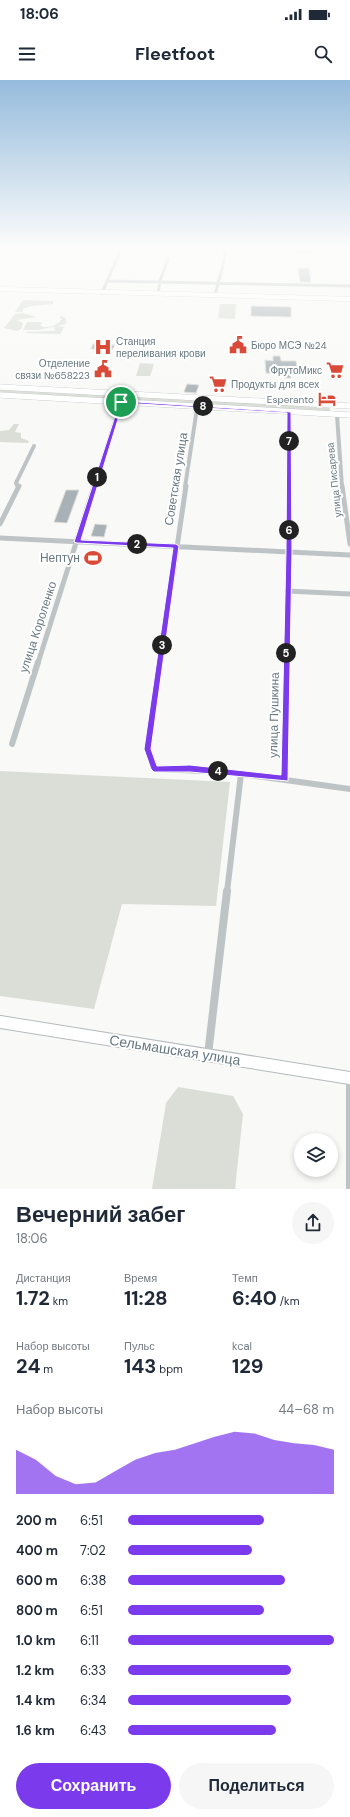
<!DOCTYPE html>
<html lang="ru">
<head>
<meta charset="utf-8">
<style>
  :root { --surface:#fff; --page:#f6f6f7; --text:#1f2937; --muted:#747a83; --accent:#7c3aed }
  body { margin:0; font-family:"DM Sans",sans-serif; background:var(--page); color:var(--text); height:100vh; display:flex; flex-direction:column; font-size:15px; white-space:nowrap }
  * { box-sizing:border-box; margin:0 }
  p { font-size:13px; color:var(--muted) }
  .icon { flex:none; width:22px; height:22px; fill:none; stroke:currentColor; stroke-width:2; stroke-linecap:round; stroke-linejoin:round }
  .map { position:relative; height:1109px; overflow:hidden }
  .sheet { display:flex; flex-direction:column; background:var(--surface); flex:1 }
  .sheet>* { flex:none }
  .tools { position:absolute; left:294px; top:1053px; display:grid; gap:8px }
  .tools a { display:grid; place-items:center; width:44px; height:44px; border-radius:50%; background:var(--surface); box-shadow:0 2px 6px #0003; font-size:20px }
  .pin { position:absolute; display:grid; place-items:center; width:34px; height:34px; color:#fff; margin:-17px; border:2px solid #fff; border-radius:50%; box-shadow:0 1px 4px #0007 }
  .km { position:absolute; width:20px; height:20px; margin:-10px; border-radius:50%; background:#222; color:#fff; font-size:11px; line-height:20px; text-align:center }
  .round { display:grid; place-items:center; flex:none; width:42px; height:42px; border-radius:21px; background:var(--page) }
  .headline { display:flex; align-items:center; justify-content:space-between; height:68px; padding:0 16px }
  h1 { font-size:22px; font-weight:700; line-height:30px }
  .stats { display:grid; grid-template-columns:repeat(3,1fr); gap:6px; height:68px; padding:4px 16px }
  .stats div { display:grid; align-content:center }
  .stats b { font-size:20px; font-weight:700 }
  .stats small { font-size:11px; font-weight:400 }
  .stats p { font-size:11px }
  .chart { height:112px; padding:8px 16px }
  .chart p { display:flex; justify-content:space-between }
  .chart svg { width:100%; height:72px; margin-top:4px; fill:var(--accent); opacity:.7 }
  .action { display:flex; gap:8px; margin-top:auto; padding:8px 16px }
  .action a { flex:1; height:46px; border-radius:24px; background:var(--accent); color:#fff; font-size:16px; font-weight:700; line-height:46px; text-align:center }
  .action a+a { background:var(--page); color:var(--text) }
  ul { padding:0 16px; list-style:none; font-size:13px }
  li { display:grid; grid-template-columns:64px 48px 1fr; align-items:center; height:30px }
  li i { height:10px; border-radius:5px; background:var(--accent) }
  .status { display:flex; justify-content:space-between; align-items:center; height:28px; padding:0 20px; background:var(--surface); direction:ltr }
  .status svg { height:11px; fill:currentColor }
  header { display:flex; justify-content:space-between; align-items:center; height:52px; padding:0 16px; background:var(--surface); font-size:18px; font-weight:700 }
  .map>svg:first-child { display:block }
  .green { fill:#daded6 }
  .building { fill:#a8b2b6; stroke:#dbdbd9 }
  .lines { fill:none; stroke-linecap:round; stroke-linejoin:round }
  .secondary-far2-casing { stroke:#b3babd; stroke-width:5 }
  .secondary-far1-casing { stroke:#b3babd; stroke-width:6 }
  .secondary-casing { stroke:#b3babd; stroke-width:14 }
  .street-far4 { stroke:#bec4c6; stroke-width:3 }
  .street-far3 { stroke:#bec4c6; stroke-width:4 }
  .street-far2 { stroke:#bec4c6; stroke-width:5 }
  .street-far1 { stroke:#bec4c6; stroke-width:6 }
  .street { stroke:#bec4c6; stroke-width:8 }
  .secondary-far2 { stroke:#fff; stroke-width:4.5 }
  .secondary-far1 { stroke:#fff; stroke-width:5.5 }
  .secondary { stroke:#fff; stroke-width:12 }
  .route { fill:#7c3aed; stroke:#fff; fill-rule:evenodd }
  .labels { text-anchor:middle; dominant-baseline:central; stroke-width:4; stroke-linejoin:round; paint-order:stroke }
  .far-poi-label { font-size:10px; fill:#667880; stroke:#fff; text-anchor:start }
  .far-street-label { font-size:10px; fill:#667880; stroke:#fff }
  .street-label { font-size:12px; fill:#667880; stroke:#fff }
  .poi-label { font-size:12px; fill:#667880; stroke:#fff; text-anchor:end }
  .near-street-label { font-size:14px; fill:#667880; stroke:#fff }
</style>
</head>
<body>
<div class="status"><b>18:06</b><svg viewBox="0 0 49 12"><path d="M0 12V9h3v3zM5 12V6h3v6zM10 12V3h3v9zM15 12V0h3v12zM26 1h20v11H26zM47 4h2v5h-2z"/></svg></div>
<header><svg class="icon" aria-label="menu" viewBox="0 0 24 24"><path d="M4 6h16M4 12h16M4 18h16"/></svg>Fleetfoot<svg class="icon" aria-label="search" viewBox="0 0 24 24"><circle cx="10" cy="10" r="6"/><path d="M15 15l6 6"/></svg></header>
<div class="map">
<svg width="350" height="1109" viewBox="0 0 350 1109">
  <rect width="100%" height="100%" fill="#f9f9f7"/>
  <path class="green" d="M126,167L168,168L169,171C161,174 133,173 124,170L123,169Z
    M23,220L53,221V224L31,226L23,229V232H15Z
    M220,224H236L235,239L218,238Z
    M23,233L36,237L17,240L23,243L21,249L17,251L4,248L15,234Z
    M62,236L65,238L67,243L58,246L64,247L60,254L26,253L25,252L52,251L56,250L53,248L57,246L38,250H23L27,242H41L42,243L40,245L43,247C51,247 57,246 62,239L59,237Z
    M140,283L154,284L150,296H136Z
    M0,309L194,319L193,324L0,314Z
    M205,320L330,327V332L204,324L203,321Z
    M14,344H19L15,352L21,353V358L29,361L28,363L0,362V351L9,350Z
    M0,691L230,702L216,826L122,824L94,929L0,916Z
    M178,1007L233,1016L243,1034L235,1109H152L166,1023Z"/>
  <path class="building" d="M298,188H309L311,202H300Z
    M251,226L291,227V237L251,236Z
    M93,264L115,265L112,270L91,269Z
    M273,276H280L281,281H296L298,294H290L291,298H284L283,294L266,293L265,280L273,281Z
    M187,304L199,305L196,313L184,312Z
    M66,410H79L67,443L54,442Z
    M95,444L107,445L104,457L91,456Z"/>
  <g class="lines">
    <g class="secondary-far2-casing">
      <path id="secondary-far2" d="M0,209L350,219"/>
    </g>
    <g class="secondary-far1-casing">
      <path id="secondary-far1" d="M0,307L350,326
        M0,315L350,335"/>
    </g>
    <g class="secondary-casing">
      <path id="secondary" d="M0,942L350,998"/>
    </g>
    <path class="street-far4" d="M171,167V169
      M290,171L350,170
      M107,201L350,206
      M102,213L122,167
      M158,214L160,201L168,179
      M215,215L225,177L224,167"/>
    <path class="street-far3" d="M289,332V407
      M337,335L342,407
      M18,407L16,403L34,366
      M94,407L121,322
      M185,407L198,322L200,318"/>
    <path class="street-far2" d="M342,406L350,464
      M0,444L19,406
      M0,458L350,475
      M287,511L350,514
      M38,583L94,406
      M160,583L186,406
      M287,583L289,406"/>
    <path class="street-far1" d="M160,582L147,669L155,689L228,692L350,709
      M12,664L38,582
      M285,699L287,582
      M227,812L241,694"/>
    <path class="street" d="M208,975L227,811
      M350,998V1109"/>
    <use href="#secondary-far2" class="secondary-far2"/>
    <use href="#secondary-far1" class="secondary-far1"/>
    <use href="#secondary" class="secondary"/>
  </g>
  <linearGradient id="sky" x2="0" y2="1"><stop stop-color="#95bbdc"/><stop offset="0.52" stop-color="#fcfcfb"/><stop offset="1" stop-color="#fcfcfb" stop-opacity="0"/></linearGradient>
  <rect width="350" height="323" fill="url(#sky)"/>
  <path class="route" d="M120,321L291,332L292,471L288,701L190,692H154L151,689L144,669L173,468L77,463L74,462ZM123,323L287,333L286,471L281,695L190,685L157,686L151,669L179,466L176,464L81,460Z"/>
  <defs>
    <g id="civic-bare" transform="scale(1.38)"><path d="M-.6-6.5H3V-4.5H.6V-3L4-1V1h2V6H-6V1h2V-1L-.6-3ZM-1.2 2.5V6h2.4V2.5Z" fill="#d94b38" stroke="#fff" stroke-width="2.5" paint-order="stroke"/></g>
    <g id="hospital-bare" transform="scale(1.38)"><path d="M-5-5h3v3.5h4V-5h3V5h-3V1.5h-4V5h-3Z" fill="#d94b38" stroke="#fff" stroke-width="2.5" paint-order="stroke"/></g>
    <g id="supermarket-bare" transform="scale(1.38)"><path d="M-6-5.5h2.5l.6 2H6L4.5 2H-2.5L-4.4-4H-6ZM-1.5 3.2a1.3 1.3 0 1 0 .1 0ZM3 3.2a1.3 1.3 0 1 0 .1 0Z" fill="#d94b38" stroke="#fff" stroke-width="2.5" paint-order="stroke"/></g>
    <g id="hotel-bare" transform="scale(1.38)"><path d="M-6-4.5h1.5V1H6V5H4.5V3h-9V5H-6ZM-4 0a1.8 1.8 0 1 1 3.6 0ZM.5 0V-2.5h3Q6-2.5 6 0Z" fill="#d94b38" stroke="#fff" stroke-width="2.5" paint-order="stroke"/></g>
    <g id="stadium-bare" transform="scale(1.38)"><path d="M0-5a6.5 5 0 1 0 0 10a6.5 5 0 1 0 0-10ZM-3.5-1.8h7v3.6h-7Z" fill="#d94b38" stroke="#fff" stroke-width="2.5" paint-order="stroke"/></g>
  </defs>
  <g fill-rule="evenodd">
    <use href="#civic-bare" x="238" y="265"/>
    <use href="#hospital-bare" x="103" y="267"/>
    <use href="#civic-bare" x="103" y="289"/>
    <use href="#supermarket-bare" x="335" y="290"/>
    <use href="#supermarket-bare" x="218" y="304"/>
    <use href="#hotel-bare" x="327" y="319"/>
    <use href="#stadium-bare" x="93" y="478"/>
  </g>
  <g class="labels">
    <g class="far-poi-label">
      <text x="116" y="261">Станция<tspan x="116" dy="12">переливания крови</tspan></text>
      <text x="251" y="265">Бюро МСЭ №24</text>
      <text x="90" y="283" text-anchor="end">Отделение<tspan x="90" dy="12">связи №658223</tspan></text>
      <text x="322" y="290" text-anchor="end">ФрутоМикс</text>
      <text x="231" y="304">Продукты для всех</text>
      <text x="314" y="319" text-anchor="end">Esperanto</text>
    </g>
    <g class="far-street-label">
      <text transform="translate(334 400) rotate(-96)">улица Писарева</text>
    </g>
    <g class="street-label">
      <text transform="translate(176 399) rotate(-81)">Советская улица</text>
      <text transform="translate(38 547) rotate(-72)">улица Короленко</text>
      <text transform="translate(274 635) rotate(-89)">улица Пушкина</text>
    </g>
    <g class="poi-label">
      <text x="80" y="478">Нептун</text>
    </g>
    <g class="near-street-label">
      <text transform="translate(175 970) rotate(9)">Сельмашская улица</text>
    </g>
  </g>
</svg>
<div class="tools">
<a><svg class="icon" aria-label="layers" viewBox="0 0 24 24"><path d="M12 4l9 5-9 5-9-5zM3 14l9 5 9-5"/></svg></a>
</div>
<div class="pin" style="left:121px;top:322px;background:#1e9e55"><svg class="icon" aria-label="arrive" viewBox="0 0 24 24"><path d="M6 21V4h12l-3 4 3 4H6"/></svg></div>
<b class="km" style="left:97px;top:397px">1</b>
<b class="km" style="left:137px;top:464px">2</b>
<b class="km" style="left:162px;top:565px">3</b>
<b class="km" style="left:218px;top:691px">4</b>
<b class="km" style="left:286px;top:573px">5</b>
<b class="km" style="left:289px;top:450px">6</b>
<b class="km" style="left:289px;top:361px">7</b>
<b class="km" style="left:203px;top:326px">8</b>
</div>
<section class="sheet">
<div class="headline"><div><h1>Вечерний забег</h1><p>18:06</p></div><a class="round"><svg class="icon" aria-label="share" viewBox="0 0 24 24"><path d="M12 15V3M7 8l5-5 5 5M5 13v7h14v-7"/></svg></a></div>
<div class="stats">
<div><p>Дистанция</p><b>1.72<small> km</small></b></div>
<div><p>Время</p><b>11:28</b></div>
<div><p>Темп</p><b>6:40<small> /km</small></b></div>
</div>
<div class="stats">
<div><p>Набор высоты</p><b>24<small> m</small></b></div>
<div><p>Пульс</p><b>143<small> bpm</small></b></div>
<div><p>kcal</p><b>129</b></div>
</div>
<div class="chart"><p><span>Набор высоты</span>44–68 m</p>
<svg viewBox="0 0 160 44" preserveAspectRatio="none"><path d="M0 44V17L10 23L20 33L30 38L40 37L50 30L60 23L70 19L80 17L90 13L100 9L110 6L120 7L130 11L140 13L150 14L160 17V44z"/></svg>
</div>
<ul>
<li><b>200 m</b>6:51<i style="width:66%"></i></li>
<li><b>400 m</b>7:02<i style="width:60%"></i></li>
<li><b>600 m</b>6:38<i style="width:76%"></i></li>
<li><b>800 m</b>6:51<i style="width:66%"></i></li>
<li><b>1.0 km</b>6:11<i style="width:100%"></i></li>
<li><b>1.2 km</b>6:33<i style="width:79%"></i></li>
<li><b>1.4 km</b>6:34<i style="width:79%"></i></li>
<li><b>1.6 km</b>6:43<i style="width:72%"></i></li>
</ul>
<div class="action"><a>Сохранить</a><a>Поделиться</a></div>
</section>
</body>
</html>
